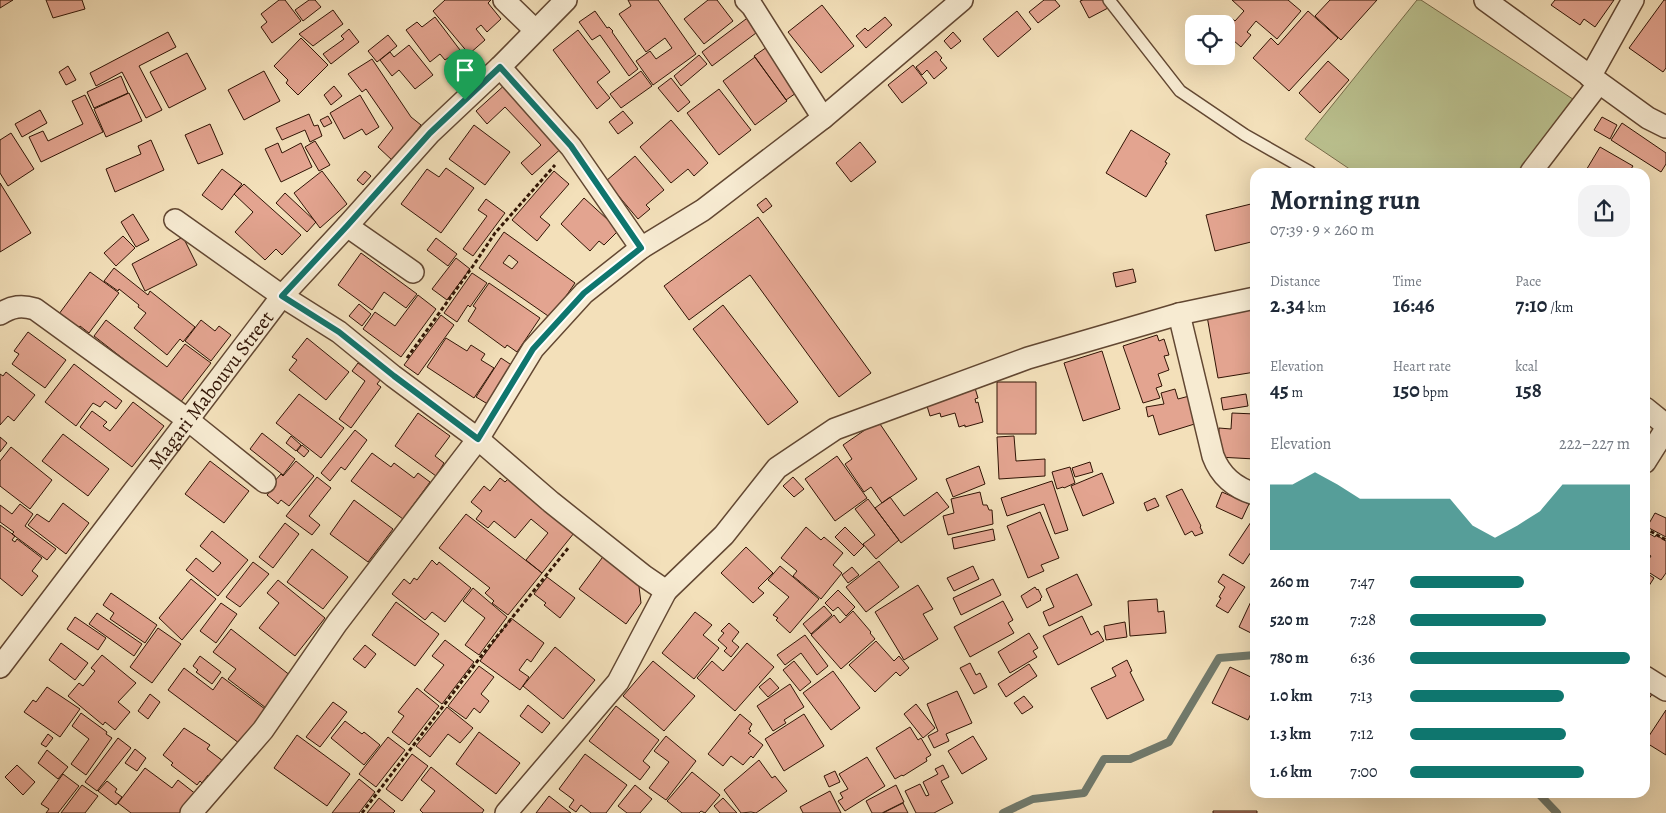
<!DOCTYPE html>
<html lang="en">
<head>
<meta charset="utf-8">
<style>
  :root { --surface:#fff; --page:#f2f2f3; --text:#1f2937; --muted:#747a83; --accent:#0f766e }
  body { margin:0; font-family:Alegreya,serif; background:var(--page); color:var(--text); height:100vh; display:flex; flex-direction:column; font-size:19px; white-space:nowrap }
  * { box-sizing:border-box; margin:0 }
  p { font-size:16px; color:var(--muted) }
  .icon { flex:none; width:28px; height:28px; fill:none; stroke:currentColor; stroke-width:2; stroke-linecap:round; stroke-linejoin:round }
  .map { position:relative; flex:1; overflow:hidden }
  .side { position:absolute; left:1250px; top:168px; width:400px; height:630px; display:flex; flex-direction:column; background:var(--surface); border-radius:15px; box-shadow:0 5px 20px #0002 }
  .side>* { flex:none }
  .fabs { position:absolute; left:1185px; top:15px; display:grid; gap:10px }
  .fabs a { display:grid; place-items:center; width:50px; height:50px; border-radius:10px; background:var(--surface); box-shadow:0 5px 20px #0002; font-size:25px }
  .pin { position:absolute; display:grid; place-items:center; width:42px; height:42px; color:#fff; margin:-51px -21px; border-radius:50% 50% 50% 0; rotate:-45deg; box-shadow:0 0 5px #0007 }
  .pin .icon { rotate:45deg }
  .round { display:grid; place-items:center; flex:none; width:52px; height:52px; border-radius:15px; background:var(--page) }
  .head { display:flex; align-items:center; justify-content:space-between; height:85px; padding:0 20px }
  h1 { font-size:28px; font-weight:700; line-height:38px }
  .figures { display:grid; grid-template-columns:repeat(3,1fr); gap:8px; height:85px; padding:5px 20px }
  .figures div { display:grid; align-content:center }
  .figures b { font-size:21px; font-weight:700 }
  .figures small { font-size:14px; font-weight:400 }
  .figures p { font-size:14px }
  .chart { height:140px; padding:10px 20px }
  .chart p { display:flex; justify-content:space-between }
  .chart svg { width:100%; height:90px; margin-top:5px; fill:var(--accent); opacity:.7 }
  ul { padding:0 20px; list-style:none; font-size:16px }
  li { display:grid; grid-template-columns:80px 60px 1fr; align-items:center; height:38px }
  li i { height:12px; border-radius:6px; background:var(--accent) }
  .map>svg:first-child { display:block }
  .green { fill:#bbc290; stroke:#766b4a }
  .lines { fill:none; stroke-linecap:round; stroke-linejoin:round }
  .stream { stroke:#71796b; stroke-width:8 }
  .building { fill:#e3a490; stroke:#311405; fill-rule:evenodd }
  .service-casing { stroke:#624732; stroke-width:14 }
  .minor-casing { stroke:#624732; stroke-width:24 }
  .path { stroke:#311405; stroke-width:3; stroke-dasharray:4 2.5; stroke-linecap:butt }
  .service { stroke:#f7ebd2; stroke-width:11 }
  .minor { stroke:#f7ebd2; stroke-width:21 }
  .route-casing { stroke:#fff; stroke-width:10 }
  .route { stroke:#0f766e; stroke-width:6 }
  .labels { text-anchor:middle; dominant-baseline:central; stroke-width:4.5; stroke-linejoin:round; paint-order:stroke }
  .street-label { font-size:20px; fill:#311405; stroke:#f7ebd2 }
</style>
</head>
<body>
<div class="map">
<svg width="1666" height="813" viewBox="0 0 1666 813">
  <rect width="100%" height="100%" fill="#f3e0ba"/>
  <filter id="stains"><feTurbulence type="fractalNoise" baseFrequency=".004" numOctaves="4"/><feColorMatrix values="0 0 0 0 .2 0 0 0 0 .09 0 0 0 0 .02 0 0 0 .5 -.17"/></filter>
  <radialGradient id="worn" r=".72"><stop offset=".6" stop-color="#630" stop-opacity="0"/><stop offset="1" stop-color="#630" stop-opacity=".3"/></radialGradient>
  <path class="green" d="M1417,0H1421L1585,107L1531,172H1354L1305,139Z"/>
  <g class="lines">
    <path class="stream" d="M1537,792L1557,813
      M1003,813L1033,799L1084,793L1104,759H1130L1169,742L1219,658L1255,655"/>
  </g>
  <path class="building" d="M0,0H13L0,8Z
    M46,0H82L85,9L53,18Z
    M279,0H285L301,21L272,43L261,27L267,22L261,14Z
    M309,0H315L321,7L303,21L295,10Z
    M445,0H491L488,3L501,19L487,32L481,25L476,29L485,40L469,54L433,11Z
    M658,0L696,54L653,85L636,61L650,51L656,59L672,48L665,38L646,52L619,14L631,6L628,0Z
    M708,0H717L733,21L704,44L684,19Z
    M1044,0H1055L1060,6L1038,23L1029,12Z
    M1083,0H1104L1108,8L1089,18L1080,1Z
    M1232,0H1288L1301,11L1277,39L1256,21L1247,32L1251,35L1241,47L1226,34V24L1231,18L1235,21L1244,11Z
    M1330,0H1377L1341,40L1315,16Z
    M1555,0H1614L1595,27L1584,19L1580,25L1551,5Z
    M1664,0H1666V68L1663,72L1629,48Z
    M822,5L854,46L821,73L788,32Z
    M333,10L343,24L313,46L299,34Z
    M595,11L607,28L609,27L613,31L612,32L638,69L629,76L600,35L592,40L579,22Z
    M1017,11L1031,29L998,57L983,39Z
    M1308,11L1338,38L1289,91L1253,58L1271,38L1278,45Z
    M750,16L760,30L712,66L702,52Z
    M435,17L460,50L445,60L440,54L430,62L406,30L417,22L422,27Z
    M885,17L892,25L866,48L856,36L865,28L868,31Z
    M349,29L359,42L331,64L323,54L344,39L341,36Z
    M578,30L610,72L597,82L610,98L597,109L553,50Z
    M168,32L176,47L139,66L162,110L146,118L122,72L96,86L90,73Z
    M953,32L961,41L951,49L944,41Z
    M388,35L397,46L377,62L368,51Z
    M301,38L328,65L298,95L286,83L288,80L274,66Z
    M409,45L433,75L415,89L399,70L392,76L380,60L390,52L394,57Z
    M767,47L799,91L786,100L754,56Z
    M936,51L942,58L940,60L947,68L934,79L927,70L922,75L916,67Z
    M187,53L206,89L169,108L150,72Z
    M699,55L707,64L681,86L674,76Z
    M755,57L787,101L755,125L723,81Z
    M372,59L411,117L421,125L393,161L378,147L393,128L366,89L362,92L348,74Z
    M1328,61L1349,80L1320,113L1299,93Z
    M913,65L927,83L902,103L888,85Z
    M68,66L76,80L66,85L59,72Z
    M264,71L280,101L244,120L228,90Z
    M641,71L652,86L621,108L610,94Z
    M121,76L128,93L94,108L87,92Z
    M671,78L690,102L678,112L658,88Z
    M508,82L565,145L532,175L521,163L541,145L505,107L487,124L476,111Z
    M334,86L342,96L331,105L324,95Z
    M719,89L751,130L719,155L687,113Z
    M129,93L142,121L106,137L94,109Z
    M85,95L103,132L41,162L29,137L43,131L48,141L83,124L72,101Z
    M360,95L379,127L366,135L362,129L344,139L330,113Z
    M40,110L47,123L22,137L15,124Z
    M623,111L633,123L618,134L609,122Z
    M309,114L314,126L318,125L322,136L310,142L305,130L282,140L276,128Z
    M328,116L332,123L324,127L320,120Z
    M1602,117L1617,125L1610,139L1594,130Z
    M671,120L708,163L694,176L688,169L671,183L640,147Z
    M1622,123L1666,153V164L1661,172L1611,140Z
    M210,124L223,154L198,164L185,135Z
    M474,125L510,152L485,185L449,159Z
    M1131,130L1170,154L1165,162L1167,163L1146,197L1106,173Z
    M11,133L34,169L8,186L0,173V140Z
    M151,140L164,170L115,192L106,169L141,154L138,146Z
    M315,141L330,165L319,171L305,147Z
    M860,142L876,162L851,182L836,163Z
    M278,143L282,153L301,143L312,167L281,182L265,149Z
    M1600,147L1633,166L1629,172H1585Z
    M635,156L664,190L646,205L650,209L638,219L606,181Z
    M446,168L474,188L441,233L401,204L427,169L439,177Z
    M222,169L242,184L222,210L202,195Z
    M322,171L347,204L320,228L294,193Z
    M365,171L371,176L363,185L357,180Z
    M554,171L569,184L540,217L550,225L537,241L512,220Z
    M0,183L31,233L0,252Z
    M244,184L301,235L282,255L276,249L265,260L235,232L253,212L234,194Z
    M285,193L316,222L307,232L276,203Z
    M584,198L619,230L604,245L599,241L590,251L561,224Z
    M766,198L772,206L763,213L757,205Z
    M486,199L505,213L473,256L463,249L487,216L478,210Z
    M1255,203V241L1215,251L1206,215Z
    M133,214L149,240L136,247L121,222Z
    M758,217L871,373L839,397L750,275L689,320L664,286Z
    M504,232L575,283L551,318L479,268ZM509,255L518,262L512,269L503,263Z
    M123,236L135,248L116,266L104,253Z
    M183,237L197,265L145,291L132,264Z
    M436,238L457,254L448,266L427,250Z
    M361,253L417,294L406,308L384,292L372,310L338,285Z
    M456,258L470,269L447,300L432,289Z
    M114,268L148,295L150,291L195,327L183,342L180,339L167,355L134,328L146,313L138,307L139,305L119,289L118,291L104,281Z
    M1133,269L1136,282L1116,287L1113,273Z
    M90,272L119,293L89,333L80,326L75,332L56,318Z
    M472,273L487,283L470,307L468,305L457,322L444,313Z
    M489,283L540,318L517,352L507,345L505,348L468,321L476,308L473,306Z
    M418,295L436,309L401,357L363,329L375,312L395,326Z
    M359,304L371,314L362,326L349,316Z
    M723,305L798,402L768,425L693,329Z
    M1254,307L1255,372L1218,378L1207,316Z
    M441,315L454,325L418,375L404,365Z
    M106,320L167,367L185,344L211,363L180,403L94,336Z
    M201,320L215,331L219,326L231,335L211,361L185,341Z
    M28,332L66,360L45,388L12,364L19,354L14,351Z
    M1157,335L1159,341L1164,339L1169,355L1164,356L1169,370L1158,374L1162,386L1156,388L1160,398L1143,403L1123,346Z
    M307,338L349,372L326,400L289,370L297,360L292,357Z
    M446,338L467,351L471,345L485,354L481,360L494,368L474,398L427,367Z
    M1102,351L1120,409L1083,421L1064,363Z
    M501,358L516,368L491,406L476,397Z
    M358,363L381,379L377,384L381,387L351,428L339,419L365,381L352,371Z
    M74,364L122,401L116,409L105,401L100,407L93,403L76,426L45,402Z
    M6,372L35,395L14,421L8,416L0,425V374L3,376Z
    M997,382H1036V434H997Z
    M975,388L978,398L975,399L976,403L978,402L983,422L965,427V425L959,427L955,413L941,417L940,413L930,416L927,406L937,403L936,401Z
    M1175,389L1178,399L1193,395L1201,422L1159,435L1153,415L1148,417L1146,407L1164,404L1161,393Z
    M299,394L344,428L321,458L276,423Z
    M1246,394L1248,406L1223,410L1221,398Z
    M133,402L164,426L132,467L80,427L92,411L107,422L103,426L110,431Z
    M418,413L450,436L435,456L444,463L436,476L395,446Z
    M1232,413L1255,414V459L1218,457L1219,428L1231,429Z
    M878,421L917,479L882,503L871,487L864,492L845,464L852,459L843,445Z
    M355,430L367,440L345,470L341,467L330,481L321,473Z
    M262,433L295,459L283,475L250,449Z
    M63,434L109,469L88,496L42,461Z
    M291,436L301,445L296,451L286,443Z
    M1014,436L1016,461L1045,459V476L999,479L997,437Z
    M0,437L7,443L0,452Z
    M302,445L309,451L304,457L297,451Z
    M11,447L52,480L30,509L0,486V461Z
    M372,453L391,467L394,463L414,478L418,473L430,482L403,519L351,481Z
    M837,456L867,498L835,521L805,479Z
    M210,461L249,491L224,523L185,494Z
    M296,461L314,476L289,506L281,500L278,504L267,495L274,487L272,484L281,474L283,476Z
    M1090,462L1093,472L1075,477L1072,468Z
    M979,466L985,484L953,497L946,479Z
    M1070,467L1075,483L1064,488L1063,487L1057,489L1052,472Z
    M1102,473L1114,503L1083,516L1071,486Z
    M317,477L331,488L309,516L320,525L312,535L286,516Z
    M793,477L804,489L794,497L783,486Z
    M500,478L505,482L508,479L578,528L542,573L526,560L548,533L531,519L515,538L494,521L488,528L476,519L482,511L471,502L484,486L490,491Z
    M1052,481L1068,530L1055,534L1044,504L1007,516L1001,498Z
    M1182,489L1201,526L1200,527L1203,533L1195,536L1192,531L1185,535L1166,496Z
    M937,492L949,507L901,543L875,508L890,497L904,516Z
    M980,492L983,505H987L989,510H992L993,524L948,535L943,516L954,513L951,499Z
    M1222,492L1249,504L1242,519L1216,507Z
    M1155,498L1159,506L1147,511L1144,503Z
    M868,499L899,540L876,559L863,544L875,535L855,509Z
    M354,500L393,529L368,562L330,534Z
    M63,503L89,523L66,554L28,525L37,514L49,522Z
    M20,504L33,514L25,526L56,549L47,560L12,534L14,532L0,522V505L12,514Z
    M1040,512L1059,558L1041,565L1044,571L1028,578L1007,526Z
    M1655,513L1666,518V537L1647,527Z
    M466,514L542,573L508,615L492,603L494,601L485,593L490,588L439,548Z
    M1255,516V546L1243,564L1229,555Z
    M285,523L299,534L273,568L259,557Z
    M0,525L15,536L12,540L15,542L17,539L42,558L32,571L38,576L22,596L0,578Z
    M806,527L821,540L824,537L843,553L833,565L842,573L821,599L793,576L797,571L781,558Z
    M845,527L864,546L854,556L835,537Z
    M993,529L995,540L954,549L952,538Z
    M212,531L248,560L218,596L186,570L196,558L213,572L221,563L200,546Z
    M1645,531L1655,537L1656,535L1666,541V573L1661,580L1645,570V565L1651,556L1645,552Z
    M746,547L773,573L758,588L764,593L753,603L721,573Z
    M312,549L348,577L323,609L287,582Z
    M605,554L638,578L641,603L626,624L579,589Z
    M432,560L437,565L439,562L471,588L445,622L432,612L425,620L392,594L404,579L410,584L414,578L417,580Z
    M879,561L899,587L866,612L846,587Z
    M253,562L269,574L240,607L226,597Z
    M780,566L819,599L790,633L776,620L778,618L773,615L789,597L768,580Z
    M973,566L979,579L954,591L947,578Z
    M852,567L859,575L848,583L842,575Z
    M1645,572L1654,578L1645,592Z
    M1077,574L1092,605L1049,626L1043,612L1054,607L1046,589Z
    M1223,574L1245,587L1228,613L1216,606L1221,598L1219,597L1225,587L1218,582Z
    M547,577L575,598L560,618L544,605L546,603L534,594Z
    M191,579L216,599L182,640L159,618Z
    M993,579L1001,595L961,615L953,598Z
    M278,580L325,618L295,656L259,628L279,603L267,593Z
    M918,585L933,609L923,614L938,639L904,660L875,612Z
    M1035,587L1037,590L1038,589L1042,597L1040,599L1041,600L1027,608L1021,596Z
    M473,588L507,617L479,655L465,645L485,618L463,601Z
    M838,590L855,607L846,616L838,607L833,611L825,603Z
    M111,593L157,625L145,643L110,619L114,613L103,605Z
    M1254,595H1255V635L1239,627Z
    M1157,599L1158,612L1164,611L1166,633L1130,636L1128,601Z
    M1003,601L1013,620L1008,623L1014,633L970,657L954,627Z
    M396,602L439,634L415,666L372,635Z
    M221,603L237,614L216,643L200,631Z
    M824,606L832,615L811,634L803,624Z
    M853,611L871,632L870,633L875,639L841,669L811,635L834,615L840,623Z
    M695,612L712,625L703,635L719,648L694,679L662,653Z
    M97,613L142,644L134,656L89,624Z
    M1082,616L1091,635L1098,631L1104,641L1058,665L1043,636Z
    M75,617L106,638L98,650L67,629Z
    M511,618L544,643L531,662L527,659L519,670L529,677L520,690L480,661Z
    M1125,622L1127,637L1106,640L1104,626Z
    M729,623L739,632L732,641L739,647L731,657L724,651L727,648L718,640L724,633L721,631Z
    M158,628L181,644L152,683L130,667Z
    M231,629L291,676L266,708L228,679L236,669L213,652Z
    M1029,633L1038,648L1033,651L1037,657L1010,673L998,652Z
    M805,635L828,666L817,675L801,653L785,665L777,655Z
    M445,640L474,662L442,704L424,690L444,665L432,656Z
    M876,641L894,661L899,656L909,668L900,676L896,672L875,692L849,665Z
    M61,643L88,663L75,680L49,660Z
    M747,643L774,667L735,711L697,678L712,661L723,671Z
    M365,645L376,654L365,668L353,659Z
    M555,647L595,680L563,719L523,686Z
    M102,655L136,683L118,702L130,712L115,730L105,722L103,725L68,696L79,683L83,686L95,671L91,668Z
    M200,656L221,672L212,684L196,672L198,670L193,666Z
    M1127,660L1132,671L1130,672L1144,700L1107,719L1091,688L1116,676L1112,668Z
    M653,661L695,696L664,731L623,696Z
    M794,661L811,682L800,691L783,670Z
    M970,663L976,675L980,673L987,687L974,694L960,668Z
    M1029,664L1037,676L1006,697L998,684Z
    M479,666L494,677L481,694L489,701L480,713L474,708L466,719L448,706Z
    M1230,667L1255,679V705L1248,720L1212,703Z
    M184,668L213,690L222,677L269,712L243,746L168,690Z
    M833,671L860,708L831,730L803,693Z
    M770,678L779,688L768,697L759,687Z
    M1645,683L1655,690L1648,700L1645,698Z
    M790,684L804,707L784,720L786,723L773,731L757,706Z
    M47,687L80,709L60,737L24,712L33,700L36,702Z
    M417,688L439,706L409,745L392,732L404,716L398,712Z
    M957,691L972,723L946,734L949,741L934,748L928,736L938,731L927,704Z
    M150,694L160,702L148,719L138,711Z
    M1024,696L1033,707L1022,714L1014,703Z
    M333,702L347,712L320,747L306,737Z
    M916,704L935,728L923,738L904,714Z
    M528,705L550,723L542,733L520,716Z
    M616,706L659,740L643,761L650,767L640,780L589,741Z
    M447,707L473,728L460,743L448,734L430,757L416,746Z
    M1666,710V755L1645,742Z
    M81,713L107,732L106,734L112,738L86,775L71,764L89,739L72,726Z
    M740,714L752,724L749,729L751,731L748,733L763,745L753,758L751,756L743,765L731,756L723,766L708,754Z
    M804,714L824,746L784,771L765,739Z
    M345,721L362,734L364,732L380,745L364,765L331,738Z
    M910,727L918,740L921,738L931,755L926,758L927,761L903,776L902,775L895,779L876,748Z
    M184,728L210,745L207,749L223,761L210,777L208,775L202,783L200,781L197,785L171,765L173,763L163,755Z
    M479,732L520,763L496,794L456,764Z
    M48,734L53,738L46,747L41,744Z
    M297,735L350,774L327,806L274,768Z
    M666,736L696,761L666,800L649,788L669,762L654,751Z
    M973,736L987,759L962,774L948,751Z
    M388,737L405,750L376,787L359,774Z
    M118,738L131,748L97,791L85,782Z
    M135,749L146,758L137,771L125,763Z
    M47,750L68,767L58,779L38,763Z
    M412,754L428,766L402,801L386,789Z
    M585,754L627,785L606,813H591L581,805L576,812L569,807L574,800L559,789Z
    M867,757L885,786L845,811L838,801L843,798L840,793L848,789L839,774Z
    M759,760L772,778L775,776L787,791L756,813L751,812L741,813L724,790Z
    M17,765L35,782L23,795L5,777Z
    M943,765L949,777L941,781L953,803L934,813H916L905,791L920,784L926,796L929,795L923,782L938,774L935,769Z
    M431,767L484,810L482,813H423L420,810L435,791L421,780Z
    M145,768L172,788L178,780L197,795L183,813H131L118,803Z
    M835,771L840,782L829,787L824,776Z
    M692,772L720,795L705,813L701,811L699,813H682L667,801Z
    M63,774L79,786L58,813H46L49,809L41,804Z
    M359,779L375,792L359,813H332Z
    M107,781L117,789L115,792L122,797L116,805L98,791Z
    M82,785L98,796L85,813H61Z
    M635,785L652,799L640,813H627L618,806Z
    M896,785L904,802L882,813H872L866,801Z
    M830,791L841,813H803L800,807Z
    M549,796L571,813H536Z
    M379,798L395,811L393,813H367Z
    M723,798L737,813H720L714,806Z
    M903,803L908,813H883Z
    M1213,811H1257V813H1213Z"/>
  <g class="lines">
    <g class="service-casing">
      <path id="service" d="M1109,0L1180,91L1245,135L1310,172"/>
    </g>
    <g class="minor-casing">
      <g id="minor">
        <path d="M504,0L535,30"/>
        <path d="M746,0L752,6L823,118"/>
        <path d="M1485,0L1648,118L1666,127"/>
        <path d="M500,67L571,147L641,248"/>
        <path d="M1590,77L1633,0"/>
        <path d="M1531,172L1599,83"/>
        <path d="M175,220L282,296L339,332L393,376L478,439L551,502L644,576L666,591L724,535L777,468L835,429L1028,358L1179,314L1255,298"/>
        <path d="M347,226L413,272"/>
        <path d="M0,314C12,306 22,305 35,309L188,420L265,482"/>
        <path d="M1179,314L1213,456C1220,475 1235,488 1255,494"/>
        <path d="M1645,408L1666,425"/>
        <path d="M1645,462L1666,429"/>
        <path id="s1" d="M0,667L282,296L347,226L430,133L500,67L566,0"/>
        <path d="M1645,677L1666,690"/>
        <path d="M191,813L263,730L337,623L478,439L533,349L584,293L641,248L703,210L823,118L962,0"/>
        <path d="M506,813L618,682L666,591"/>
      </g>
    </g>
    <path class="path" d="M407,358L473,266L495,233L555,165
      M1645,528L1666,540
      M362,813L482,655L569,547"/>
    <use href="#service" class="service"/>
    <use href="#minor" class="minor"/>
  </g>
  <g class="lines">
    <g class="route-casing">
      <path id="route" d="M500,67L571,146L641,248L584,293L533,349L478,439L394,376L339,332L282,296L347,226L430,133Z"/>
    </g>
    <use href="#route" class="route"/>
  </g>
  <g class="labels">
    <g class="street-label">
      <text stroke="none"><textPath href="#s1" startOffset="348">Magari Mabouvu Street</textPath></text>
    </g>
  </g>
  <rect width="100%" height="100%" filter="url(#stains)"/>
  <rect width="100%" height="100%" fill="url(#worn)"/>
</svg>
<div class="fabs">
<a><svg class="icon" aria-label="locate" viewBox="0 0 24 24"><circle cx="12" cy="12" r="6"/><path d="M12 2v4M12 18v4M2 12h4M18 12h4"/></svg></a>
</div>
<div class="pin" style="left:465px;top:100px;background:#1e9e55"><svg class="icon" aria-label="arrive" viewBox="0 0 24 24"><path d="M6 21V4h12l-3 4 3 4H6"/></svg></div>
<section class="side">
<div class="head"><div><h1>Morning run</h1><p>07:39 · 9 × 260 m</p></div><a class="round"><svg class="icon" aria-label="share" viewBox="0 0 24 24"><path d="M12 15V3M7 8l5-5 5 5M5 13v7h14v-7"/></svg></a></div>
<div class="figures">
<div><p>Distance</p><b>2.34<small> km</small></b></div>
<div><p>Time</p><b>16:46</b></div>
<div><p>Pace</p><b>7:10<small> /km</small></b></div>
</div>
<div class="figures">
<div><p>Elevation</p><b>45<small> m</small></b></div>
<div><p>Heart rate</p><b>150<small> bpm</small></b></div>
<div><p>kcal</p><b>158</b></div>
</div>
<div class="chart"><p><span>Elevation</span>222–227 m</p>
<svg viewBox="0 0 160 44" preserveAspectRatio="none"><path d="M0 44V12L10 12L20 6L30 12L40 19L50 19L60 19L70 19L80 19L90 32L100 38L110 32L120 25L130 12L140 12L150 12L160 12V44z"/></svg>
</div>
<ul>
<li><b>260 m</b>7:47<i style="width:52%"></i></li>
<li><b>520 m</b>7:28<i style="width:62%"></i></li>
<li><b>780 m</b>6:36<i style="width:100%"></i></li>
<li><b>1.0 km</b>7:13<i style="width:70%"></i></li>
<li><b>1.3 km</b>7:12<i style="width:71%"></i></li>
<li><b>1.6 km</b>7:00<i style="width:79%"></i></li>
</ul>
</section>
</div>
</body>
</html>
